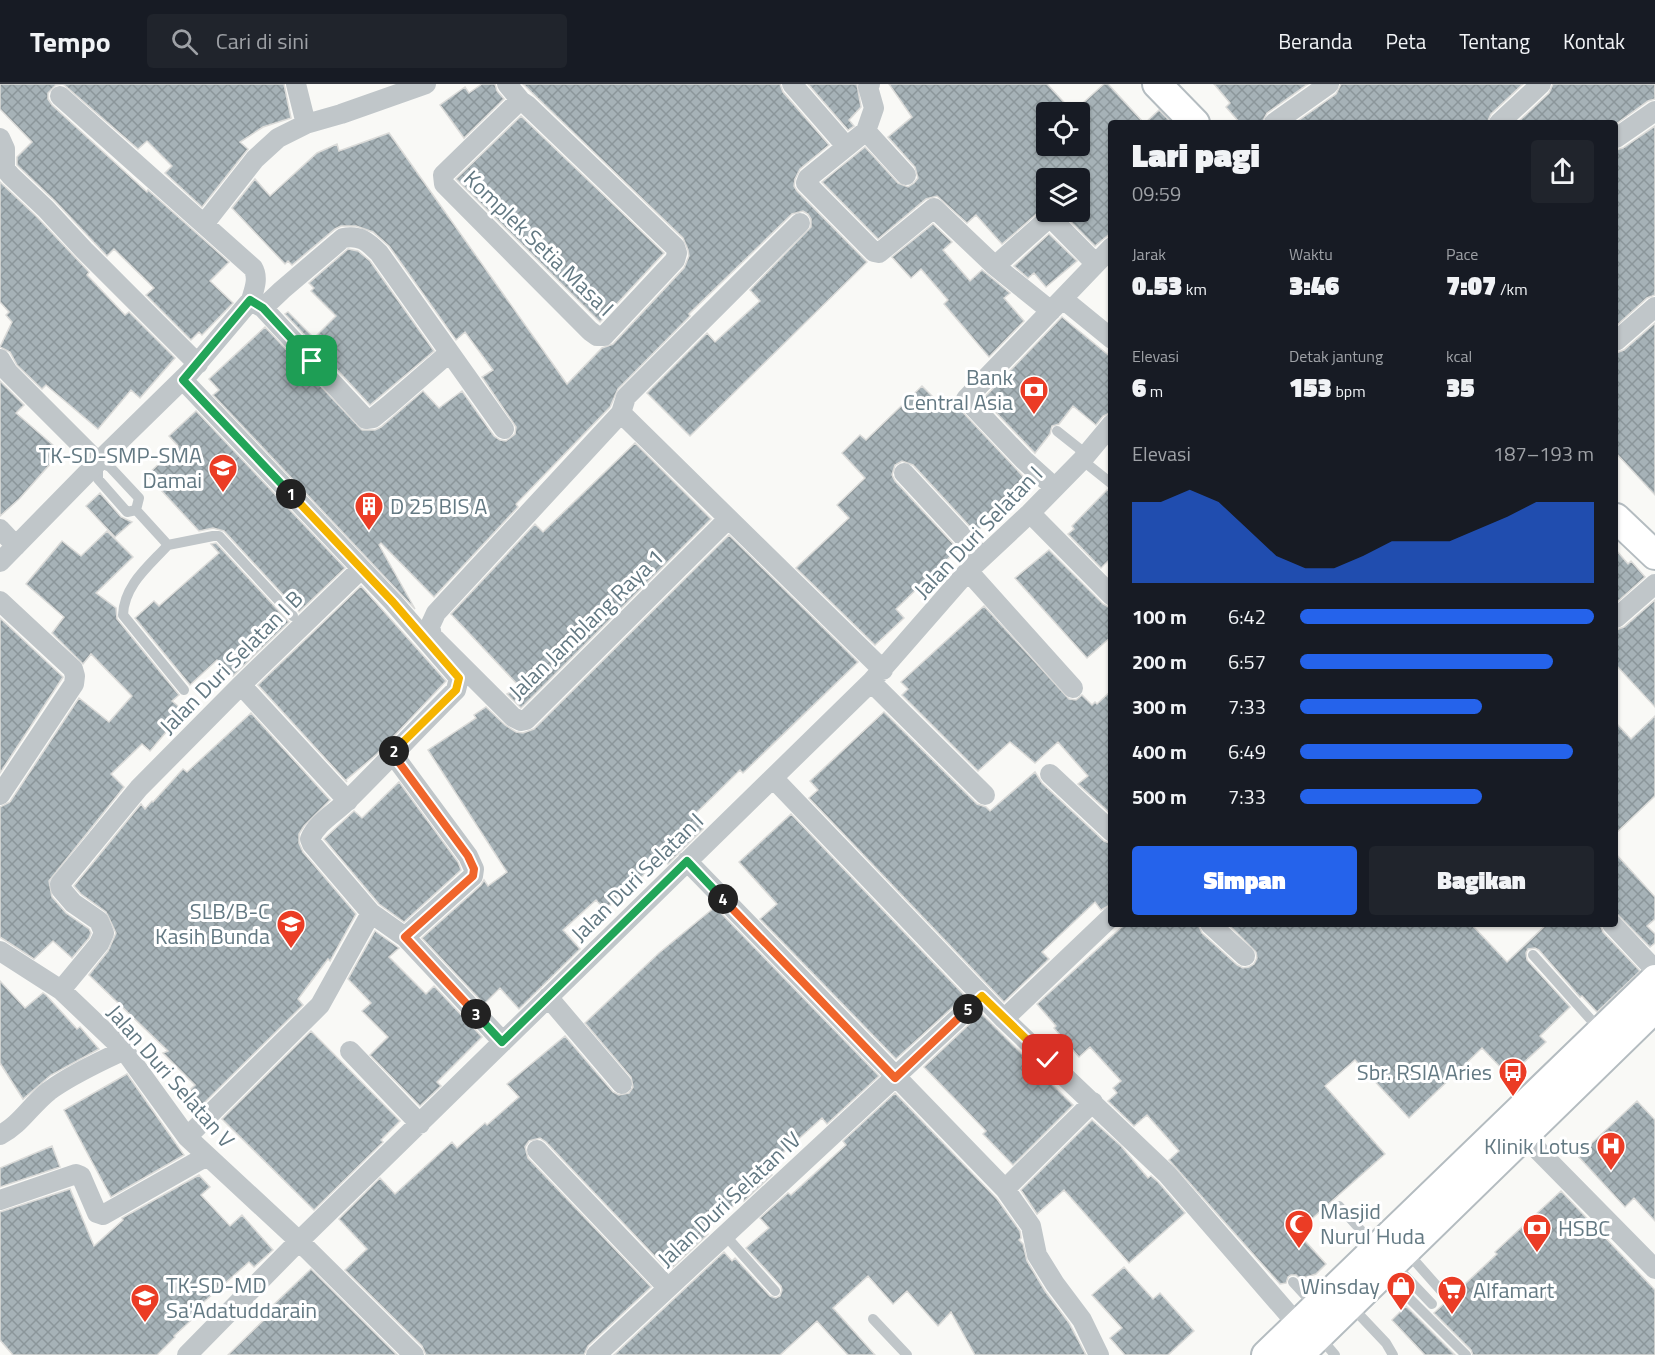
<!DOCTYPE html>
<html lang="id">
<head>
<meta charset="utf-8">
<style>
  :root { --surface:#171b24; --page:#20242c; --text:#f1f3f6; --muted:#9ea1a6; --line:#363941; --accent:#2563eb }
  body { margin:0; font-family:"Titillium Web",sans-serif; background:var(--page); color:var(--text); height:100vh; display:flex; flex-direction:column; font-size:22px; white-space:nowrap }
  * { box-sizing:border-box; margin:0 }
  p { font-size:20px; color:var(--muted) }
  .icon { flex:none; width:33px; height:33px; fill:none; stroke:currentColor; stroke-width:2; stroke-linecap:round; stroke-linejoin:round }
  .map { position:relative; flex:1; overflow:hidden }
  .sheet { position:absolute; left:1108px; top:36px; width:510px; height:807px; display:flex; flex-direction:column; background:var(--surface); border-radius:6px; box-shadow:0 2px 4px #0004 }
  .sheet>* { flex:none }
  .tools { position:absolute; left:1036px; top:18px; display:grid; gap:12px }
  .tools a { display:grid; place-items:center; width:54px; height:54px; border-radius:6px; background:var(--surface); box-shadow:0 2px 4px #0004; font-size:30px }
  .pin { position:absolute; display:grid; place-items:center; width:51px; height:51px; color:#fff; margin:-26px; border-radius:12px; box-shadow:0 3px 9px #0006 }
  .km { position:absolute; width:30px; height:30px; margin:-15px; border-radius:50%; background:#222; color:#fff; font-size:16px; line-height:30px; text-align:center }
  .round { display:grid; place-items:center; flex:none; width:63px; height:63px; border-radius:6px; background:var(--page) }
  .overview { display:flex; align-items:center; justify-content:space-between; height:102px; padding:0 24px }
  h1 { font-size:33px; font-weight:800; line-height:45px }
  .figures { display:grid; grid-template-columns:repeat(3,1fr); gap:9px; height:102px; padding:6px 24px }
  .figures div { display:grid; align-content:center }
  .figures b { font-size:26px; font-weight:800 }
  .figures small { font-size:16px; font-weight:400 }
  .figures p { font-size:16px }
  .chart { height:168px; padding:12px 24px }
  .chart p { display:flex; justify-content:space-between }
  .chart svg { width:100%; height:108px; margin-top:6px; fill:var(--accent); opacity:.7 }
  .cta { display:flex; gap:12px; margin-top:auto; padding:12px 24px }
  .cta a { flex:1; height:69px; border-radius:6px; background:var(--accent); color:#fff; font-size:24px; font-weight:800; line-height:69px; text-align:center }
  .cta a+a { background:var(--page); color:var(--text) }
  ul { padding:0 24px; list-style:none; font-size:20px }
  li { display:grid; grid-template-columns:96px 72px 1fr; align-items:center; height:45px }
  li i { height:15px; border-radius:8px; background:var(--accent) }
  header { display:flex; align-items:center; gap:36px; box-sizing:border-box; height:84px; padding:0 30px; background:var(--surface); border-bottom:2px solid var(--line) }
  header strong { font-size:28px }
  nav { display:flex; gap:33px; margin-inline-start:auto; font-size:21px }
  .search { width:420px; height:54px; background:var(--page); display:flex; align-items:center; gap:15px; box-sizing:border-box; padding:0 21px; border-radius:6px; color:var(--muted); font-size:22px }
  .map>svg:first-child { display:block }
  .building { fill:url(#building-cross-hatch); stroke:#dbdbd9; stroke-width:1.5; fill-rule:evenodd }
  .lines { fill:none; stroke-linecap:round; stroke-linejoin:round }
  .secondary-casing { stroke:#b4bcc0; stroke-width:32 }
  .lane { stroke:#c0c6c9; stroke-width:10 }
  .street { stroke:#c0c6c9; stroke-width:20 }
  .secondary { stroke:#fff; stroke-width:28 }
  .split-1-casing { stroke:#fff; stroke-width:12 }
  .split-2-casing { stroke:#fff; stroke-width:12 }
  .split-3-casing { stroke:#fff; stroke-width:12 }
  .split-4-casing { stroke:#fff; stroke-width:12 }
  .split-5-casing { stroke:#fff; stroke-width:12 }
  .split-6-casing { stroke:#fff; stroke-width:12 }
  .split-1 { stroke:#22a559; stroke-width:8 }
  .split-2 { stroke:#f5b400; stroke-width:8 }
  .split-3 { stroke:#f0652b; stroke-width:8 }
  .split-4 { stroke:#22a559; stroke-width:8 }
  .split-5 { stroke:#f0652b; stroke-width:8 }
  .split-6 { stroke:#f5b400; stroke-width:8 }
  .labels { text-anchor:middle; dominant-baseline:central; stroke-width:6; stroke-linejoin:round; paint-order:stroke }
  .street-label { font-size:22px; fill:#637983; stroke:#fff }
  .poi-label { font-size:22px; fill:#637983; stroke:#fff; text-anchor:end }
</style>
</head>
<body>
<header>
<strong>Tempo</strong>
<div class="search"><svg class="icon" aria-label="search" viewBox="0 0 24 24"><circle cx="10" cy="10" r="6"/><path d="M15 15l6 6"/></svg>Cari di sini</div>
<nav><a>Beranda</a><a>Peta</a><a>Tentang</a><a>Kontak</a></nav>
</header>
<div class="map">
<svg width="1655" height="1271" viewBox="0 0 1655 1271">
  <defs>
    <pattern id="building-cross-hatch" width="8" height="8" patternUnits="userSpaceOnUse" patternTransform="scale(1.5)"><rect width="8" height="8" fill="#a6b2b7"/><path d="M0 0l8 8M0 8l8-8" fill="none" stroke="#8b969a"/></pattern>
  </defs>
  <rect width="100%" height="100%" fill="#f9f9f6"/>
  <path class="building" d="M0,0H284L291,34L263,43L240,58L248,65L202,123L165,89L172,82L147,57L138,65L63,0L56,1L48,9V15L52,21L147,108L148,106L229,178L210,197L233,219L202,251L199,248L191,256L146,211L154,204L114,165L107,172L55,117L17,81V73L32,58L0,25Z
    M482,0H495L497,7L504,15L464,54L440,21L465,3L469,9Z
    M523,0H780L783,8L829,61L800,85L795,95L794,102L797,107L867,178L690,352L647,309L707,249L715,258L760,217L750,206L811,143V135L808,130L803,127L792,130L689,230L690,232L618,305L610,323L516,420L518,423L434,513L381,459L379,461L415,525L213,311L219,306L209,295L265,243L362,346H375L381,343L423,307L439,324L462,307L494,352L500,356L506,357L515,350L516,343L482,293L493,286L465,248L456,256L389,162L373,148L356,142H341L335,145L292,181L288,177L285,180L232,124L255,95L270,112L317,69L337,60L339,67L389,49L567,300L602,264L613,260L684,184L689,172L688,166L683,154Z
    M808,0H857L861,23L849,36L854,42L848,46Z
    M889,0H1047L1073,28L1104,0H1108L1144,39H1112V148L1095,162L1061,128H1080V94H1047V121L1002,160L976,131L967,139L937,112L926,115L878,155L822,98L865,63L898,99L908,103L914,99L918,94L915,83L888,53L912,33ZM1047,28H1080V62H1047Z
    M1214,0H1308L1267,29L1262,39H1240L1226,23L1230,19Z
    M1341,0H1523L1491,30L1487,39H1295L1336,10Z
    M1553,0H1655V15L1648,17L1616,40L1517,39L1549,9Z
    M1159,26L1172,39H1145Z
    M521,32L664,169L600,238L456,95Z
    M1655,42V211L1647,214L1616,242V66L1623,64Z
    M0,98L37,133L89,188L87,191L125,231L129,228L175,274L140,314L131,306L98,345L46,301L42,305L17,281L10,268L0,263L12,238L6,231L9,228L0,218Z
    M933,140L952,158L943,166L970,197L982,186L1010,209L1004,214L1024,237L989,273L944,220L948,216L921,185L911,194L892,173Z
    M1049,150L1077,177L1046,203L1034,189L1028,194L1014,182Z
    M348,165L358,167L370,177L434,267L370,321L285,230L288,228L314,254L336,232L311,207L314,204L309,199Z
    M1062,233L1112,274V328L1103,332L1096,341L1073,322L1059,340L1052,342L1050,350L1035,369L983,315Z
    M1655,239V411L1616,369V269L1624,266Z
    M0,297L24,321L16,329L61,368L19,415L0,432Z
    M922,302L948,328L956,321L1033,403L991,445L985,439L976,449L913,381L902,377L895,381L892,391L895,397L958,465L896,525L904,534L875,561L796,484L849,434L837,421L865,394L842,369L860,351L866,356Z
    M196,327L345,484L299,528L224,447L213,444L199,447L147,391L178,362L169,352Z
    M635,359L711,435L521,624L507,610L520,603L451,530L535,440L543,448Z
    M1107,406L1112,407V473L1101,484L1068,450L1074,445L1072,442Z
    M100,409L121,433L132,438L115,453L86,422Z
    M107,447L133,473L96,509L116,524L117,535L179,611L172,617L184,627L150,667L142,660L111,690L124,703L49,797L52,813L66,829L89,845L91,849L89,854L72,874L53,857L34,875L0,853V723L10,718L79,614L109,638L132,612L91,570L83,580L52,549L64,533L26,500L62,457L81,472Z
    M729,451L858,578L743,689L740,686L692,733L703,745L668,780L662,774L605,826L596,816L563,846L580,865L519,925L500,904L484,920L422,854L481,801L484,796L488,802L507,788L428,666L476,634L474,631L486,623L505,641L516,648L523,649L534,645Z
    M216,459L289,538L233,592L217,576L190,601L135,534L154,517L159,522L219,469L211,460Z
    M1049,466L1103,520L1112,525V552L1087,574L1015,494Z
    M1616,466L1628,480L1631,477L1645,493L1616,519Z
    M361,502L446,597L377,670L346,696L347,698L258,601Z
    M1655,516V623L1616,581V546L1624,543Z
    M984,522L1069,615L1076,616L1082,611L1092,621L1095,618L1097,620L1112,606V731L1078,700L1088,692L1058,658L1035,679L1010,658L978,687L902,611L908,605L901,598Z
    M0,534L63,593L0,689Z
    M884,628L977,720L986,723L990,727L1035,688L1042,699L1104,757L1112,760V820L1101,826L1095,818L1042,868L1049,875L1004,918L809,714L818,706L810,697Z
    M251,629L330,716L304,742L299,750V759L303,768L356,830L330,877L328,875L298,915L303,921L200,1023L187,1009L195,1001L163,969L168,967L89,891L108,867L116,849L106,828L81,810L74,802L141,720L145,725L152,717L153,718L183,685L187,688Z
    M1655,632V712L1616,749V639L1631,655Z
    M399,698L458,778L461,786L404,838L379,820L324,755L354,727L362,734Z
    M791,730L965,912L896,975L760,835L777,820L739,778Z
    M1616,770L1655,813V835L1647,842L1655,850V859L1650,863L1616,829Z
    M715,823L879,992L827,1040L822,1034L766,1084L772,1091L744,1117L742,1114L710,1143L706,1148L708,1150L669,1187L546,1058L540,1054L529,1057L525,1063L528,1074L651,1203L588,1262L584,1271H426L422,1262L345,1186L367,1165L339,1135L380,1094L395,1110L452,1058L457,1064L485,1039L487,1041L519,1013L507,1000L565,952L613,1008L619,1011L629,1009L633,1003L631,993L585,939L659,869Z
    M1125,840H1198L1202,849L1237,881L1243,884L1249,883L1254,880L1257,874L1256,868L1228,840H1471L1507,878L1547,840H1600L1603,848L1640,887L1597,928L1582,912L1580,913L1539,866L1535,864L1528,865L1526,869L1527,876L1570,923L1540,952L1546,958L1509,992L1482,964L1409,1034L1355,976L1325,1002L1385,1070L1297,1148L1326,1180L1316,1190L1300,1195L1296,1191H1291L1288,1193L1286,1199L1280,1200L1169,1076L1179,1067L1147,1031L1134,1042L1108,1017L1117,1009L1113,1004L1121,997L1090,963L1079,973L1054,944L1056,942L1037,920Z
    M375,847L399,864L389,873L426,910L434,902L482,953L437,998L441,1002L420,1022L370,971L388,953L362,927L371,919L348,895Z
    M0,897L25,924L43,909L46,911L77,945L80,943L99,965L51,991L23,1015L0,979Z
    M981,929L1073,1021L1013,1081L983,1050L986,1047L924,983Z
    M311,947L400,1037L381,1056L383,1058L314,1126L222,1035Z
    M127,990L184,1071L111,1113L64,1026Z
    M895,1009L997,1115L1020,1147L1021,1154L1019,1156L1023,1160L1027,1177L1045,1207L1069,1239L1086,1271H975L951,1228L938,1242L907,1207L893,1220L868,1192L833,1224L875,1271H848L817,1237L780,1271H614L724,1168L732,1177L735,1174L770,1212L776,1214L780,1212L782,1206L781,1202L746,1164L769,1144L760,1134L788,1109L791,1111L846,1061L843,1057Z
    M1637,1017L1655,1036V1137L1634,1114L1625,1123L1578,1072Z
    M1092,1036L1121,1062L1148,1094L1151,1092L1158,1098L1185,1129L1129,1179L1064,1106L1037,1130L1021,1106Z
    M52,1062L60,1083L0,1103V1084Z
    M199,1091L210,1103L201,1111L230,1142L242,1131L273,1166L254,1183L249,1178L197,1224L200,1228L174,1252L175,1253L157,1271H13L0,1256V1128L70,1105L94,1162L123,1136L122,1134Z
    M1561,1107L1655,1206V1271H1473L1471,1266L1434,1229L1497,1170L1495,1168Z
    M1124,1183L1153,1215L1160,1209L1194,1247L1168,1271H1125L1110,1254L1122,1244L1092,1211Z
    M311,1185L397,1271H228L271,1229L268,1226Z
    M1406,1222L1455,1271H1425L1392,1236Z"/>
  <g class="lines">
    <g class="secondary-casing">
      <path id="secondary" d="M1157,0L1195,39
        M1616,434L1655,471
        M1266,1271L1655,895
        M1299,1271L1655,924"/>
    </g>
    <path class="lane" d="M1057,347L1086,370
      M1082,376L1112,400
      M136,426L127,428L98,395V378L110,383L139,414L136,426L168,461L213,452H219L293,532
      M168,461C149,482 124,501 123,531L184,606
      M1533,871L1601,947
      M1339,1122L1376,1163
      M725,1151L775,1207
      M1406,1167L1444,1210
      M1393,1179L1432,1220
      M1384,1189L1466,1271
      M1293,1198L1315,1222
      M1350,1221L1386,1259L1393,1271
      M873,1235L907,1271
      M1319,1252L1335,1271"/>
    <path class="street" d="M296,0L306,40
      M507,0L521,17L527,21L675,163L677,169L675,176L604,252H597L590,247L444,100L443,91L516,20L521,17
      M792,0L846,62
      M1274,39L1329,0
      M1499,39L1541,0
      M866,47L874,24L868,3L870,0
      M0,54L5,65V85L11,92L46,125L84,166L198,280
      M1616,54L1655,27
      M906,91L866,47L808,94L806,99L874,168L879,169L934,124L995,182L1050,133L1095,179
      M204,140L255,75L278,54L306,40L341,30L426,0
      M995,182L1051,227
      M1063,215L1112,255
      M253,218L263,224L366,335L373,334L389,321L449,269
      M263,224L282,206L343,154C360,151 367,157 379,169L504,345
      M1616,257L1655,223
      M0,275L8,288L98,378
      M183,296L393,518L459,594L456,606C420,642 385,679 349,715C337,728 317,738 310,755L312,760L371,829L405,853L503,958
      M621,329L883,586
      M904,389L982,473
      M1054,403L1024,376L966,315L1112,163
      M1030,429L1112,512
      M728,435L526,636L521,637L513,633L432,552L430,542L436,529L621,329L626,313L800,139
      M0,445L16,462
      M0,478L98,378L190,288L251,216C254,206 259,194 253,184L60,12
      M968,487L1073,604
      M0,517L73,585L75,592L74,600L0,711
      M1616,534L1655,500
      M871,598L985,711
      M241,601L348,717
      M392,669L468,772L474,785L473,792L405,853
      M1050,690L1112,748
      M774,695L1004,935L1167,1090L1297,1240
      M687,777L1005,1105L1031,1142L1037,1171L1055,1200L1082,1236L1099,1271
      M1210,840L1245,872
      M1612,840L1655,886
      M0,867L61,906L124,966L187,1053L299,1157L414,1271
      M61,906L99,860L104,849L99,837L73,819L61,805L60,800L139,704L241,601L361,485
      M548,913L622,1000
      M1004,935L1112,832
      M350,967L420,1040
      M0,1051C20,1041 31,1021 49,1007C72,990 98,979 124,966
      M1523,1051L1655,1185
      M187,1053L320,921L371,829
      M537,1066L668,1204
      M1005,1105L1093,1018
      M0,1116L76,1090L81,1092L97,1129L103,1131L207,1072
      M187,1271L299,1157L871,598L968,487L1030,429L1082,376L1112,340
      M596,1271L982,912"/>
    <use href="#secondary" class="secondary"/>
  </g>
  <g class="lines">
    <g class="split-1-casing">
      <path id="split-1" d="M291,410L183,296L250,216L263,224L312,277"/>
    </g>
    <g class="split-2-casing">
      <path id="split-2" d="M291,410L393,518L459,594L456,606L394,667"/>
    </g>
    <g class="split-3-casing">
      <path id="split-3" d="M394,667L392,669L468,772L474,785L473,792L405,853L476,930"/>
    </g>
    <g class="split-4-casing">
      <path id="split-4" d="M476,930L502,958L687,777L723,815"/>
    </g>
    <g class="split-5-casing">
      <path id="split-5" d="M723,815L895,994L968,925"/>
    </g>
    <g class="split-6-casing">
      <path id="split-6" d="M968,925L982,912L1048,976"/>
    </g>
    <use href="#split-1" class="split-1"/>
    <use href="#split-2" class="split-2"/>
    <use href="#split-3" class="split-3"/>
    <use href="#split-4" class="split-4"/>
    <use href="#split-5" class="split-5"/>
    <use href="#split-6" class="split-6"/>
  </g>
  <defs>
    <g id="bank-pin" transform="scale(1.5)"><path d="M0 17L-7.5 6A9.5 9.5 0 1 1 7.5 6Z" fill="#eb3c25" stroke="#fff"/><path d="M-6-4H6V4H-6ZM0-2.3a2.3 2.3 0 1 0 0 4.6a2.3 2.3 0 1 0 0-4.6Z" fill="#fff"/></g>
    <g id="school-pin" transform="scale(1.5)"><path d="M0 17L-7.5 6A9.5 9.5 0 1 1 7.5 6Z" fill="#eb3c25" stroke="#fff"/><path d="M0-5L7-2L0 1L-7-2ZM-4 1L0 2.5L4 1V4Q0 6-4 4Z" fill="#fff"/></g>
    <g id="building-pin" transform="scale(1.5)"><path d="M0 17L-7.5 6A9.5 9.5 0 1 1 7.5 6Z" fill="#eb3c25" stroke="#fff"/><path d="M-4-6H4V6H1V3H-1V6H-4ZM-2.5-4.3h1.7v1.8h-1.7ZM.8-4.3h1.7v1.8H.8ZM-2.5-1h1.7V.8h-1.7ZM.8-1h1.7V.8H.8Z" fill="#fff"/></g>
    <g id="bus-pin" transform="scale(1.5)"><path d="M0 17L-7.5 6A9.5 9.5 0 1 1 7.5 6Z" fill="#eb3c25" stroke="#fff"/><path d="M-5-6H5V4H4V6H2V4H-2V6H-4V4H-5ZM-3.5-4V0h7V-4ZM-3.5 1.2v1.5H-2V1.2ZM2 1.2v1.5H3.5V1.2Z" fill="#fff"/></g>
    <g id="hospital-pin" transform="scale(1.5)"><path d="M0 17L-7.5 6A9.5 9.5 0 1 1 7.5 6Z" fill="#eb3c25" stroke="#fff"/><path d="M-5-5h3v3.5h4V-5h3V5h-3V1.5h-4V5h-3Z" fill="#fff"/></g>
    <g id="mosque-pin" transform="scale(1.5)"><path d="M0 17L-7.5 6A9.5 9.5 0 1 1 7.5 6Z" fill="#eb3c25" stroke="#fff"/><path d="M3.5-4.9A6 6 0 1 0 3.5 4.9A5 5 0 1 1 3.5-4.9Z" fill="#fff"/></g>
    <g id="shop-pin" transform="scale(1.5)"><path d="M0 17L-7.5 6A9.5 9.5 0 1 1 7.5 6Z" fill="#eb3c25" stroke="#fff"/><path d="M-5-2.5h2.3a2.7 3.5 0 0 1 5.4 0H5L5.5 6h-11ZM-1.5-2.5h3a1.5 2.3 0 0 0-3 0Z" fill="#fff"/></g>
    <g id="supermarket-pin" transform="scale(1.5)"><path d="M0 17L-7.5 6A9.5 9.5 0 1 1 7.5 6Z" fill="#eb3c25" stroke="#fff"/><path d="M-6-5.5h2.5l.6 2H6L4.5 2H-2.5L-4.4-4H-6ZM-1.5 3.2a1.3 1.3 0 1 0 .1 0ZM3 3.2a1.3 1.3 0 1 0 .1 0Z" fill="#fff"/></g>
  </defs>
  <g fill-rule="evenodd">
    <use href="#bank-pin" x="1034" y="306"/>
    <use href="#school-pin" x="223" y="384"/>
    <use href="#building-pin" x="369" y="422"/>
    <use href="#school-pin" x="291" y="840"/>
    <use href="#bus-pin" x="1513" y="988"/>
    <use href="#hospital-pin" x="1611" y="1062"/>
    <use href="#mosque-pin" x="1299" y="1140"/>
    <use href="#bank-pin" x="1537" y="1144"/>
    <use href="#shop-pin" x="1401" y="1202"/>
    <use href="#supermarket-pin" x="1452" y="1206"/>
    <use href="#school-pin" x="145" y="1214"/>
  </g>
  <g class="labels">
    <g class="street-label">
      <text transform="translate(539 159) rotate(44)">Komplek Setia Masa I</text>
      <text transform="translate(978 448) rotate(-46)">Jalan Duri Selatan I</text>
      <text transform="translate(586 540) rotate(-44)">Jalan Jamblang Raya 1</text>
      <text transform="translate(231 578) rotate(-45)">Jalan Duri Selatan I B</text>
      <text transform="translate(637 793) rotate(-44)">Jalan Duri Selatan I</text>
      <text transform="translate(171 992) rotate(49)">Jalan Duri Selatan V</text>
      <text transform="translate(729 1115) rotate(-43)">Jalan Duri Selatan IV</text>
    </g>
    <g class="poi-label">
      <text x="1013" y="293">Bank<tspan x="1013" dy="25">Central Asia</tspan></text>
      <text x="202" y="371">TK-SD-SMP-SMA<tspan x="202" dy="25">Damai</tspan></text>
      <text x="390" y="422" text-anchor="start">D 25 BIS A</text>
      <text x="270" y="827">SLB/B-C<tspan x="270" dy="25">Kasih Bunda</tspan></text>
      <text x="1492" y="988">Sbr. RSIA Aries</text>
      <text x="1590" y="1062">Klinik Lotus</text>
      <text x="1320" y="1127" text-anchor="start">Masjid<tspan x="1320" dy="25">Nurul Huda</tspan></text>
      <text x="1558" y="1144" text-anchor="start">HSBC</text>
      <text x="166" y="1201" text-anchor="start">TK-SD-MD<tspan x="166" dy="25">Sa'Adatuddarain</tspan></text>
      <text x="1380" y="1202">Winsday</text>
      <text x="1473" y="1206" text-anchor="start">Alfamart</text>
    </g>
  </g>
</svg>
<div class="tools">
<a><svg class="icon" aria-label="locate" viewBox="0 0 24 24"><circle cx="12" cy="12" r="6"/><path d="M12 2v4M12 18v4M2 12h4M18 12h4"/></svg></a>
<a><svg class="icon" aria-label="layers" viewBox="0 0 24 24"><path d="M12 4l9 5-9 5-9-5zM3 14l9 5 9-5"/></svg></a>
</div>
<div class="pin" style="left:312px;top:277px;background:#1e9e55"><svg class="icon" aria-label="arrive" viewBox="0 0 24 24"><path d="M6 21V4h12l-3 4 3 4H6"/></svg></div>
<div class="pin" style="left:1048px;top:976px;background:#d93025"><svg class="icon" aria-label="check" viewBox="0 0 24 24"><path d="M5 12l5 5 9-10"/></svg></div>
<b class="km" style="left:291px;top:410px">1</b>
<b class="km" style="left:394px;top:667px">2</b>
<b class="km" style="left:476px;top:930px">3</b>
<b class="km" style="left:723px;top:815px">4</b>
<b class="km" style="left:968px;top:925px">5</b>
<section class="sheet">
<div class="overview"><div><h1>Lari pagi</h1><p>09:59</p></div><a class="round"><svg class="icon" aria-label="share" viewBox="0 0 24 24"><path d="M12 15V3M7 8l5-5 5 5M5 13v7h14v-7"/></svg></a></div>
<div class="figures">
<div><p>Jarak</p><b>0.53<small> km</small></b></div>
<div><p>Waktu</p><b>3:46</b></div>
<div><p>Pace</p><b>7:07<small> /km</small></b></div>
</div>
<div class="figures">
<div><p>Elevasi</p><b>6<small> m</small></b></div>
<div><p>Detak jantung</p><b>153<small> bpm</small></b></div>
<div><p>kcal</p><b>35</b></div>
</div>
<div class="chart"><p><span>Elevasi</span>187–193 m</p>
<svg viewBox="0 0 160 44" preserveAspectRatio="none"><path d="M0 44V11L10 11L20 6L30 11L40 22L50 33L60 38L70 38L80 33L90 27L100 27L110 27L120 22L130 17L140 11L150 11L160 11V44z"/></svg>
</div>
<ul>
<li><b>100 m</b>6:42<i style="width:100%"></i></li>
<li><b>200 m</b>6:57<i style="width:86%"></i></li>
<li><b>300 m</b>7:33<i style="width:62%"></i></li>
<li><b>400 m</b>6:49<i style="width:93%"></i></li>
<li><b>500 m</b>7:33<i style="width:62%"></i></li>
</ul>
<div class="cta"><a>Simpan</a><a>Bagikan</a></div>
</section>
</div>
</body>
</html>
